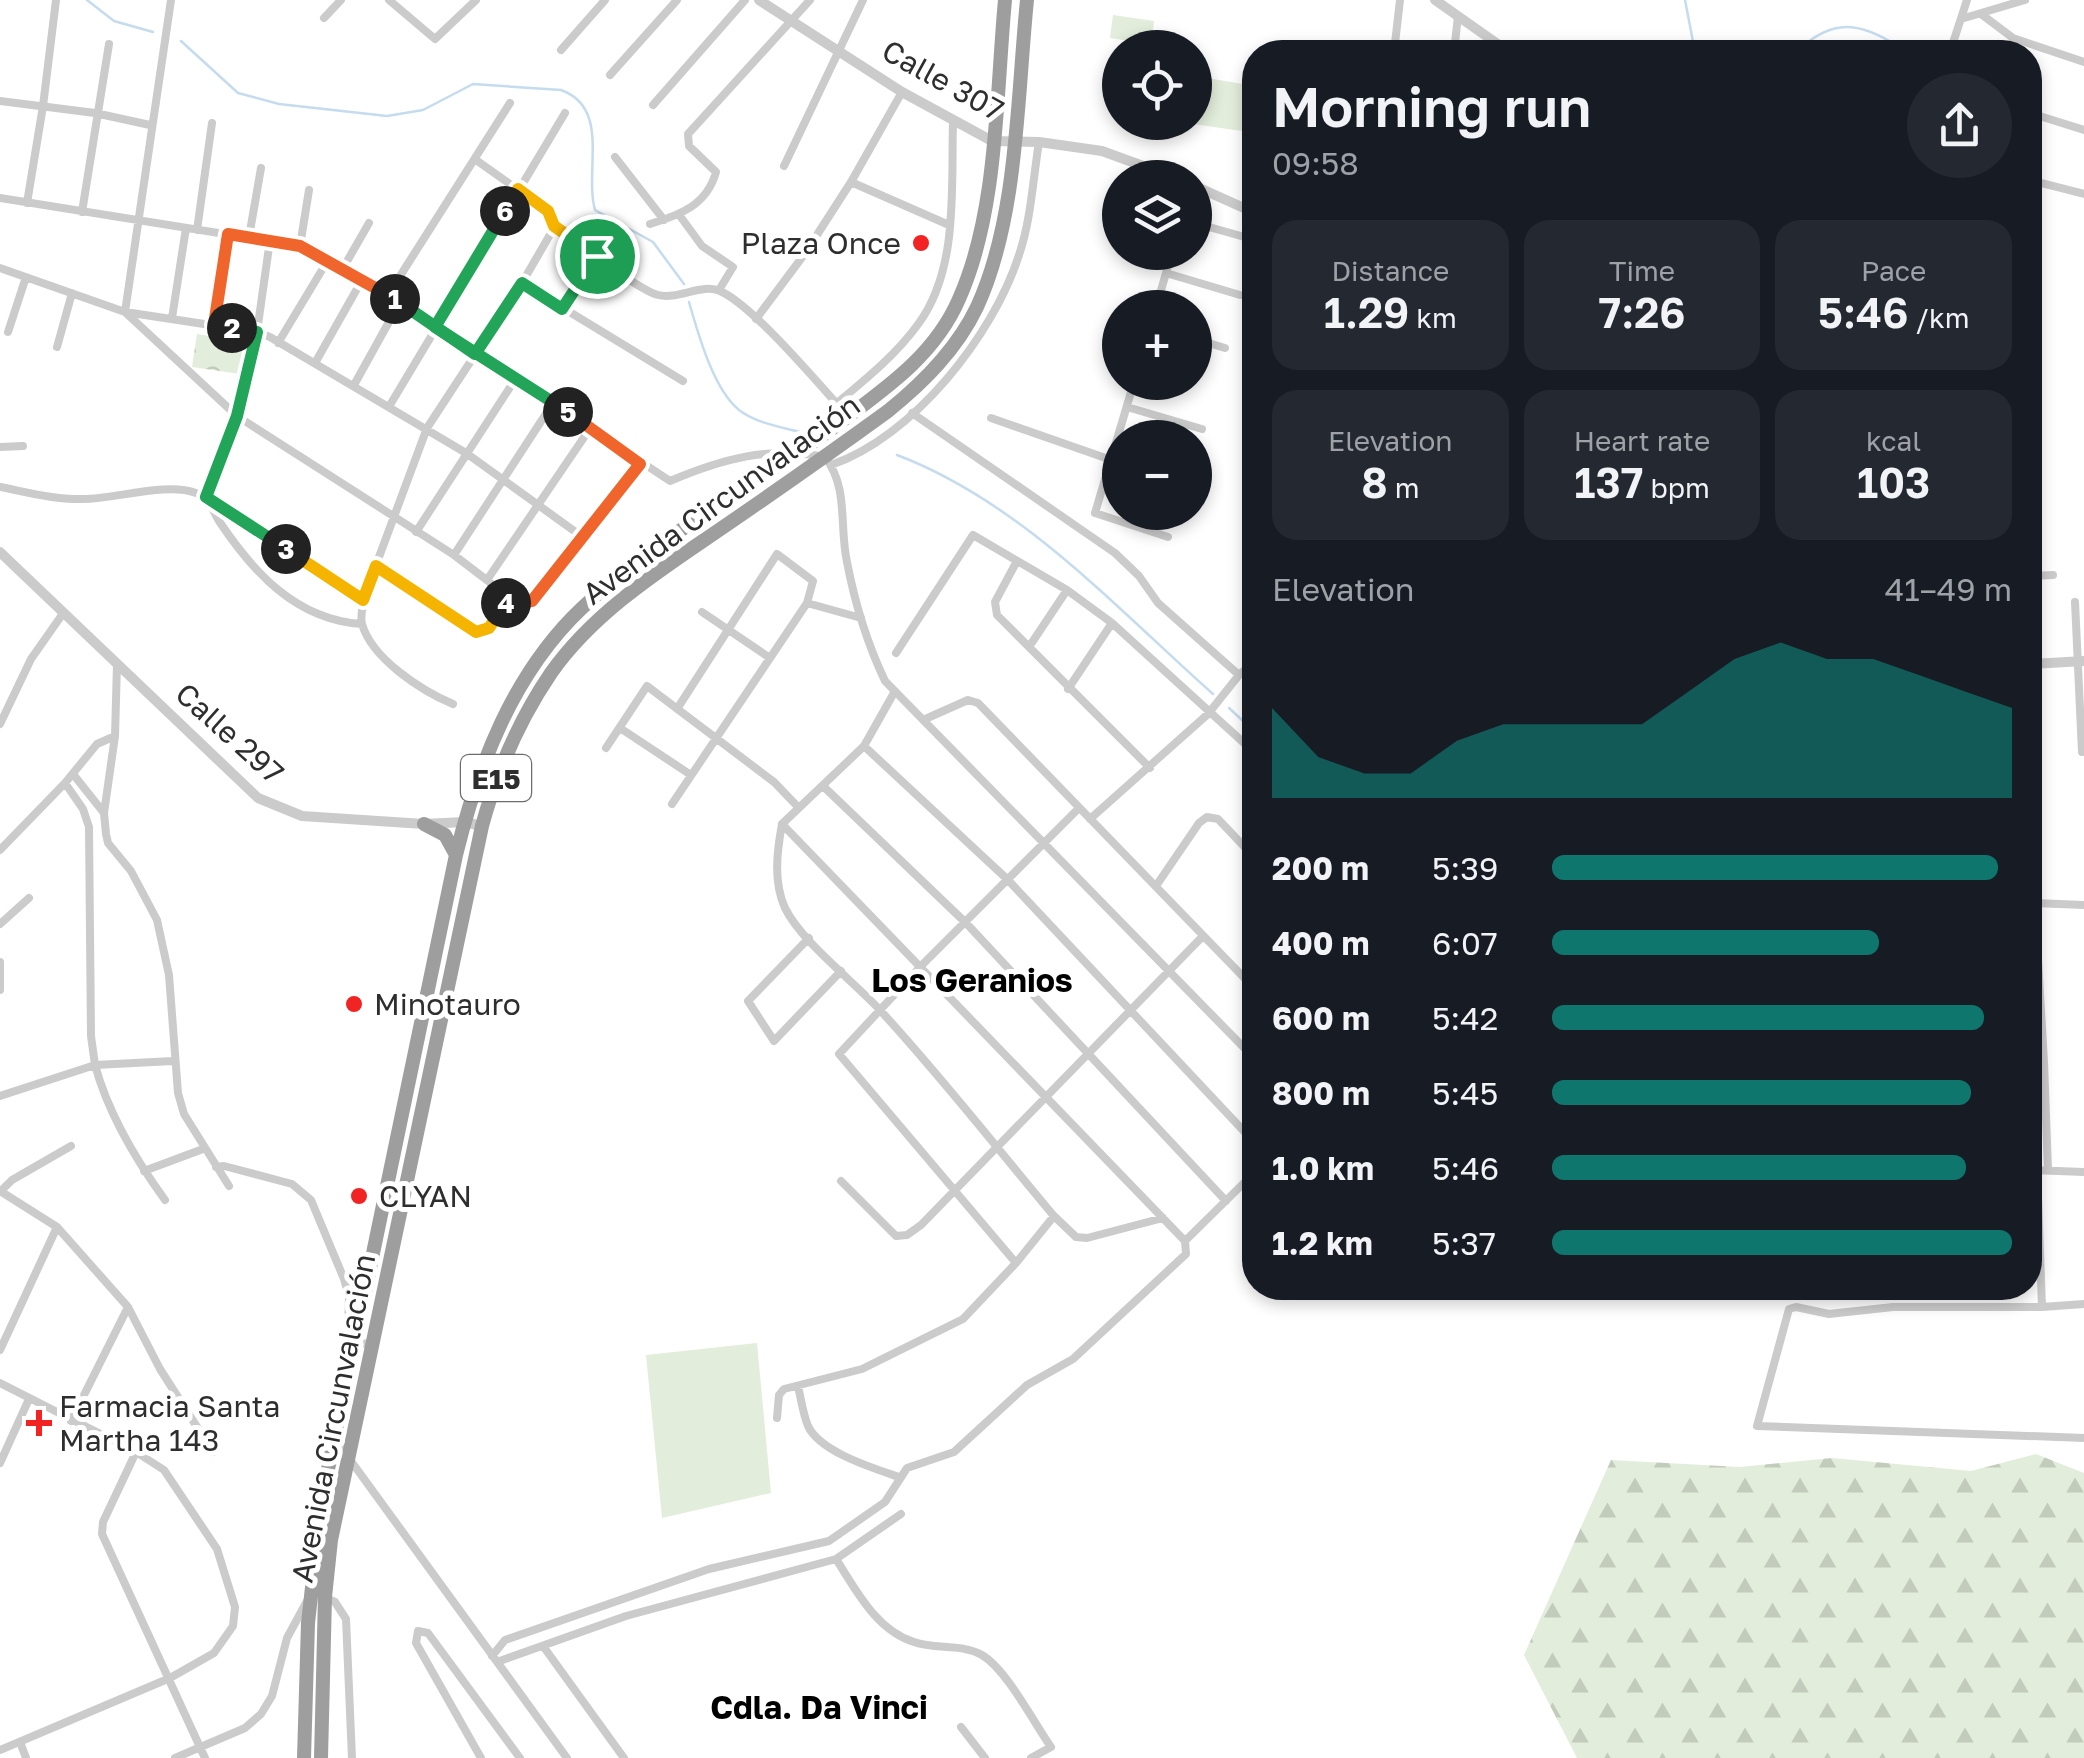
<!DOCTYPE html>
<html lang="en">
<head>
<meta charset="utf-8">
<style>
  :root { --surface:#171b24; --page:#242831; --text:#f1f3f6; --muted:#9ea1a6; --accent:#0f766e }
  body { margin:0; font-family:"Golos Text",sans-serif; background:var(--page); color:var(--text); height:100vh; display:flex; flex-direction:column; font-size:38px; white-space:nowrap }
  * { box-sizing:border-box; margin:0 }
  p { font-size:32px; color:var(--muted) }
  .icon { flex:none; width:55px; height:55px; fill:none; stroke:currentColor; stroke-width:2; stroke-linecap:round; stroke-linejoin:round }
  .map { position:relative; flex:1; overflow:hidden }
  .drawer { position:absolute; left:1242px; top:40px; width:800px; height:1260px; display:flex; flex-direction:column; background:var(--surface); border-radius:40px; box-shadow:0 5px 15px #0003 }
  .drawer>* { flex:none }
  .fabs { position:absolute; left:1102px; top:30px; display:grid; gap:20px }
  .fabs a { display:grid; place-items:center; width:110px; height:110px; border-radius:50%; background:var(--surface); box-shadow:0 5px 15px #0003; font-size:50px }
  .pin { position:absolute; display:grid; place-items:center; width:85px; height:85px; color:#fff; margin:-42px; border:5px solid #fff; border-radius:50%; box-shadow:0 2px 10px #0007 }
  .km { position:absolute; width:50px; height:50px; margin:-25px; border-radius:50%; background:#222; color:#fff; font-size:28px; line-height:50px; text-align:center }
  .round { display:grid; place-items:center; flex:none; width:105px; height:105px; border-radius:52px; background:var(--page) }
  .overview { display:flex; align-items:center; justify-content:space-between; height:170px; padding:0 30px }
  h1 { font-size:55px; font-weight:600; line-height:75px }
  .metrics { display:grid; grid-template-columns:repeat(3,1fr); gap:15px; height:170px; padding:10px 30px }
  .metrics div { display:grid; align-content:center; border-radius:25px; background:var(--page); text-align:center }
  .metrics b { font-size:42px; font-weight:600 }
  .metrics small { font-size:28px; font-weight:400 }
  .metrics p { font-size:28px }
  .chart { height:280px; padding:20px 30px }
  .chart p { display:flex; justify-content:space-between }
  .chart svg { width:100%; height:180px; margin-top:10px; fill:var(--accent); opacity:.7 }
  ul { padding:0 30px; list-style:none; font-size:32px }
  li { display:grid; grid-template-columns:160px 120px 1fr; align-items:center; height:75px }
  li i { height:25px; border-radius:12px; background:var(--accent) }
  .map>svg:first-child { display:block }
  .grass { fill:#e3eddb }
  .forest { fill:url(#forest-firs) }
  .park { fill:url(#park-crowns) }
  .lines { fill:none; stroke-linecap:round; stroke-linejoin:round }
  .stream { stroke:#c5dbee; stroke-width:2.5 }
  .minor { stroke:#cbcbcb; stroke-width:8 }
  .tertiary { stroke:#cbcbcb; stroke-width:10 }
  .trunk { stroke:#9e9e9e; stroke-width:14 }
  .split-1-casing { stroke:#fff; stroke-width:20 }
  .split-2-casing { stroke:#fff; stroke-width:20 }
  .split-3-casing { stroke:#fff; stroke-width:20 }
  .split-4-casing { stroke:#fff; stroke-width:20 }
  .split-5-casing { stroke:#fff; stroke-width:20 }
  .split-6-casing { stroke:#fff; stroke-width:20 }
  .split-7-casing { stroke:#fff; stroke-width:20 }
  .split-1 { stroke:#22a559; stroke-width:12 }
  .split-2 { stroke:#f0652b; stroke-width:12 }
  .split-3 { stroke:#22a559; stroke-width:12 }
  .split-4 { stroke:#f5b400; stroke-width:12 }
  .split-5 { stroke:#f0652b; stroke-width:12 }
  .split-6 { stroke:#22a559; stroke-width:12 }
  .split-7 { stroke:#f5b400; stroke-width:12 }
  .poi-dot { fill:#f22323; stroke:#fff; stroke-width:4 }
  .labels { text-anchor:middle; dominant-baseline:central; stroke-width:10; stroke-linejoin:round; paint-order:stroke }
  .shield { fill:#fff; stroke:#6d6d6d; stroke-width:2.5 }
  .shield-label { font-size:28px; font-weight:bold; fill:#2e2e2e }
  .street-label { font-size:30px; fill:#2e2e2e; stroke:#fff }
  .poi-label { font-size:30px; fill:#2e2e2e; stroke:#fff; text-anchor:start }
  .neighbourhood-label { font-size:32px; font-weight:bold; fill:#000; stroke:#fff }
</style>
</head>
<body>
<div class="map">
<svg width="2084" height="1758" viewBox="0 0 2084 1758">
  <defs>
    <pattern id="forest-firs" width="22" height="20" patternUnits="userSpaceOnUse" patternTransform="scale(2.5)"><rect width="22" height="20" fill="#e3eddb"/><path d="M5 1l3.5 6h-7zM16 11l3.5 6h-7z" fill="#c3ccbc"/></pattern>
    <pattern id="park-crowns" width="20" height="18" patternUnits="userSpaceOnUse" patternTransform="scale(2.5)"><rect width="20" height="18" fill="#e3eddb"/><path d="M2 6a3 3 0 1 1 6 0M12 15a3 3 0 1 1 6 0" fill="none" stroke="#c3ccbc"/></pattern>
  </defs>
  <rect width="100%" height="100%" fill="#fff"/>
  <path class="grass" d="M1113,15L1154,21L1151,44L1110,38Z
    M1195,76L1249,85L1242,131L1186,123L1195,122Z
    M757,1343L771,1493L662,1518L646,1355Z"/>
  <path class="forest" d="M2036,1454L2084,1473V1758H1577L1524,1655L1611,1460L1740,1467L1832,1458L1971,1471Z"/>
  <path class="park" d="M197,334L245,342L240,374L192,367Z"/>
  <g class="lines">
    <path class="stream" d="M87,0L114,21L153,32
      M1685,0L1695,52
      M181,41L238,93L279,104L387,116L423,110L473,84L561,90C611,108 584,170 595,210L653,242L684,284
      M1797,52C1836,13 1866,25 1907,52
      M689,302C698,333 713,389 739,410C756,423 780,427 800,432
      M897,455C1021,502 1116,608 1213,694
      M1229,708L1255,732"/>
    <path class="minor" d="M171,0L125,312L237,416L454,555L517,603L532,601L640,464
      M389,0L435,39L476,0
      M1981,14L2013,38L2084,62
      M324,18L341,0
      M1961,19L2025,0
      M561,50L605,0
      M1394,52L1400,0
      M1454,52L1458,16
      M1950,52L1967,0
      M610,75L677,0
      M902,92L851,182L949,225
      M0,101L95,113L150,125
      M653,105L745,0
      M2030,113L2084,130
      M615,157L664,220
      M476,160L548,211L555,226C577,241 636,289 658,295C678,300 702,283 720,291C754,306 820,386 848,416
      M784,166L863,0
      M2030,180L2084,194
      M0,198L300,246L400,302L670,481C722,459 768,446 825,457C849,488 839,526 847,562C855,604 867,643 885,681L1255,1059
      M27,203L43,106L56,0
      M82,212L109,44
      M680,216L702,246L733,267L719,290
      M1195,223L1255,240
      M650,224C680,215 707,205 716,172L689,146L688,134L810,0
      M197,230L212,123
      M249,237L261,168
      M270,240L257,332L237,416L206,497L363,600
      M300,246L309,190
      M0,268L125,312L257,332L270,337L466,453L584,538
      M342,270L369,223
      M1166,273L1240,295
      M522,283L683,381
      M388,295L510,103
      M1156,308L1172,252
      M562,309L613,232
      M172,318L186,228
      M756,319L806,252L851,182
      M215,325L228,234
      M8,332L26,277
      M1195,339L1225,348
      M278,343L328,260
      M57,347L72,293
      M315,363L362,280
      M1134,382L1095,513L1168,537
      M354,385L400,302
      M836,404C866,379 896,355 919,323C959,268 951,186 953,121
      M390,405L565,113
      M1127,407L1202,429
      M912,413L1115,553L1139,576L1158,603L1239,675
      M991,418L1120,463
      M0,447L23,446
      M831,465C913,437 993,336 1019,255C1031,220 1033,179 1039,142
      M0,487C26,492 56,500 83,499C116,499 166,482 196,493C210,497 212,510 219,521C253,572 296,620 362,624
      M416,532L516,378
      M454,555L553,403
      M1017,561L995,602L997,615L1150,768
      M376,565L476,632L489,628L510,598
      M2030,576L2053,575
      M487,580L591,427
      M2075,602L2082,752
      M702,612L770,658
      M1029,647L1067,590
      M896,653L973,535L1067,590L1112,623L1255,753
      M117,664L115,736L104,813L106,834L108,843L131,871L157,920L169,975L178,1093L184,1114L229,1186
      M1068,689L1112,623
      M895,691L864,746L782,824L1185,1241L1255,1172
      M453,704C422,691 372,659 362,624C360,618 363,607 363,600L427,428L522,283L555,226
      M677,709L777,554L813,581L807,603
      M923,720L968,700L978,703L1255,989
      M0,724L31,659L64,612
      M620,728L691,775
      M864,746L1007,879L1255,1143
      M606,748L647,686L774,782L799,808
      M73,774L104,813
      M823,786L966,923L1226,1201
      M672,804L807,603L861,618
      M1090,819L1208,714L1239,675L1255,661
      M2030,823L2044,1062H2030
      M782,824C777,851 773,882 785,908C801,941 853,981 879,1009C940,1075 996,1147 1054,1216L1076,1237L1087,1238L1163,1218
      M0,850L65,783L97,744L115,736
      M1156,886L1199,823L1207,817L1218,819L1255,858
      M2034,903L2084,905
      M0,924L29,898
      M809,938L748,1001L774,1041L841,971
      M0,962V990
      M2044,1062L2048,1170
      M0,1096L95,1065L91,1036L89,827L83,809L65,783
      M216,1167L224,1166L292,1184L311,1200L344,1279L349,1297L348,1333L373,1349
      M2030,1170L2084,1172
      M2037,1170L2042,1307
      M144,1171L203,1149
      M841,1181L896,1236L907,1235L921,1225L1203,936
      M0,1191L57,1227L128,1307L160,1369L213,1452
      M1,1191L12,1180L71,1146
      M165,1200C136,1160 108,1113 95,1065L173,1061
      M1016,1263L839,1054L921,966L1079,808
      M2084,1304L2042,1307H1893L1829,1314L1796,1307L1789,1309L1757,1426L2084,1438
      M0,1350L57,1227
      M0,1383L136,1452L164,1470L217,1549L235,1607L233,1626L214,1653L170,1678L0,1750
      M798,1386C801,1399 803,1414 808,1426C820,1452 873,1468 899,1477
      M777,1418L779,1395L784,1389L862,1369L963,1319L1016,1263L1054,1216
      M71,1421L128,1307
      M335,1439L567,1758
      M136,1452L103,1522L102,1534L205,1758
      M0,1463L29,1399
      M836,1559C856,1590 876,1630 914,1642C936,1650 960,1643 982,1655C1007,1670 1034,1723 1051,1747L1031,1758
      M324,1597L335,1602L346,1619L352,1758
      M543,1646L624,1758
      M492,1656L505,1640L709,1569L829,1541L885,1502L907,1468L954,1452L1027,1385L1073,1359L1186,1254L1185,1241
      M497,1662L626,1616L836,1559L901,1514
      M961,1727L985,1758
      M20,1742L26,1758
      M175,1758L245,1728L261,1714L272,1696L287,1638L307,1601
      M481,1758L416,1643L418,1631L428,1633L520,1758"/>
    <path class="tertiary" d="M759,0L902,92L992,141L1039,142L1102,151L1176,178
      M1435,0L1509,52
      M1195,186L1255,213
      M0,552L258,798L302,816L424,824L464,822L482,826
      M2030,664L2084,661"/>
    <path class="trunk" d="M424,824L445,835L456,855
      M304,1758L308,1623L322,1498L456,855C478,766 513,673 582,608C657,537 751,488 834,427C883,390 934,357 959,299C998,212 996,95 1005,0
      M321,1758L325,1597L331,1540L482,826C497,771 519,720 551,673C594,612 659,571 719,530C776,491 833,451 888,411C924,382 957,349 977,307C1018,218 1017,98 1027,0"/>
  </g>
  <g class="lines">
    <g class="split-1-casing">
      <path id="split-1" d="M395,299L475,354L522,283L562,309L597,256"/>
    </g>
    <g class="split-2-casing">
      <path id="split-2" d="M232,328L214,325L228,234L300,246L395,299"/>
    </g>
    <g class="split-3-casing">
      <path id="split-3" d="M232,328L257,332L237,416L206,497L286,549"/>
    </g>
    <g class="split-4-casing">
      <path id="split-4" d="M286,549L363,600L376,566L476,632L489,628L506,603"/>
    </g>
    <g class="split-5-casing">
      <path id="split-5" d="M506,603L510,598L517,603L532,601L640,464L568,412"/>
    </g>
    <g class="split-6-casing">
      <path id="split-6" d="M505,211L435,327L568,412"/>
    </g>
    <g class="split-7-casing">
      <path id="split-7" d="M505,211L518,189L548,211L554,226L597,256"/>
    </g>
    <use href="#split-1" class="split-1"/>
    <use href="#split-2" class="split-2"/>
    <use href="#split-3" class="split-3"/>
    <use href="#split-4" class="split-4"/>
    <use href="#split-5" class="split-5"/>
    <use href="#split-6" class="split-6"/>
    <use href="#split-7" class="split-7"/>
  </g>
  <g class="poi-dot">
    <circle cx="921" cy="243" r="10"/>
    <circle cx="354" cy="1004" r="10"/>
    <circle cx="359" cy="1196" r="10"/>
    <path d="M34 1408h10v10h10v10h-10v10h-10v-10h-10v-10h10z"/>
  </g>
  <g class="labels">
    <rect class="shield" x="461" y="755" width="70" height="46" rx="8"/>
    <g class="shield-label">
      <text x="496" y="778">E15</text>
    </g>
    <g class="street-label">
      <text transform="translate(943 80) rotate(29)">Calle 307</text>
      <text transform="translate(721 499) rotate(-36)">Avenida Circunvalación</text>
      <text transform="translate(230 733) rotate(42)">Calle 297</text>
      <text transform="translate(333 1418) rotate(-79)">Avenida Circunvalación</text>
    </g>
    <g class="poi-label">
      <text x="901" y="243" text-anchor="end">Plaza Once</text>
      <text x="374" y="1004">Minotauro</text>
      <text x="379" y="1196">CLYAN</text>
      <text x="59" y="1406">Farmacia Santa<tspan x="59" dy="34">Martha 143</tspan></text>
    </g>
    <g class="neighbourhood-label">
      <text x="972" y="980">Los Geranios</text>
      <text x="819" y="1707">Cdla. Da Vinci</text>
    </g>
  </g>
</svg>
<div class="fabs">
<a><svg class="icon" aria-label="locate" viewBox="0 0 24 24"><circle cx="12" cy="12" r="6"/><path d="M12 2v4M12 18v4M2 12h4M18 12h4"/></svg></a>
<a><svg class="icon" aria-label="layers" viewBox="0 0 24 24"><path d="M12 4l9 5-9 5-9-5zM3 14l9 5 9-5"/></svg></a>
<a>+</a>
<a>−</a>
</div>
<div class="pin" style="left:597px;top:256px;background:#1e9e55"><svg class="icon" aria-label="arrive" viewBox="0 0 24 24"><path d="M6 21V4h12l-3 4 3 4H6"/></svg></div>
<b class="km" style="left:395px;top:299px">1</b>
<b class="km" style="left:232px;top:328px">2</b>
<b class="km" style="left:286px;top:549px">3</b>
<b class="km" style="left:506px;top:603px">4</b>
<b class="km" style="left:568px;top:412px">5</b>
<b class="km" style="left:505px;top:211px">6</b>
<section class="drawer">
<div class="overview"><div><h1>Morning run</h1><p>09:58</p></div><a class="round"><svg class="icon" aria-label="share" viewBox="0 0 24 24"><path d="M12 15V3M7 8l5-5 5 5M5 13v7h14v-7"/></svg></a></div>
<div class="metrics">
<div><p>Distance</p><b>1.29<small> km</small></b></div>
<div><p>Time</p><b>7:26</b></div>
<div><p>Pace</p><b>5:46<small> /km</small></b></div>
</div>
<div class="metrics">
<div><p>Elevation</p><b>8<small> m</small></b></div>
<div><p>Heart rate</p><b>137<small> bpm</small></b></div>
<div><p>kcal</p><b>103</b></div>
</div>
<div class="chart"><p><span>Elevation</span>41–49 m</p>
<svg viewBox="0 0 160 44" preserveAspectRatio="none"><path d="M0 44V22L10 34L20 38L30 38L40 30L50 26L60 26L70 26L80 26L90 18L100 10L110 6L120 10L130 10L140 14L150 18L160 22V44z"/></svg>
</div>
<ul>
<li><b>200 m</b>5:39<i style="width:97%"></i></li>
<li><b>400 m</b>6:07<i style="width:71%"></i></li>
<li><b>600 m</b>5:42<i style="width:94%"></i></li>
<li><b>800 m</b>5:45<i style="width:91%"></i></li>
<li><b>1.0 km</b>5:46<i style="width:90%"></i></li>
<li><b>1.2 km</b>5:37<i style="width:100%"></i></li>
</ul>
</section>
</div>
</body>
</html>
